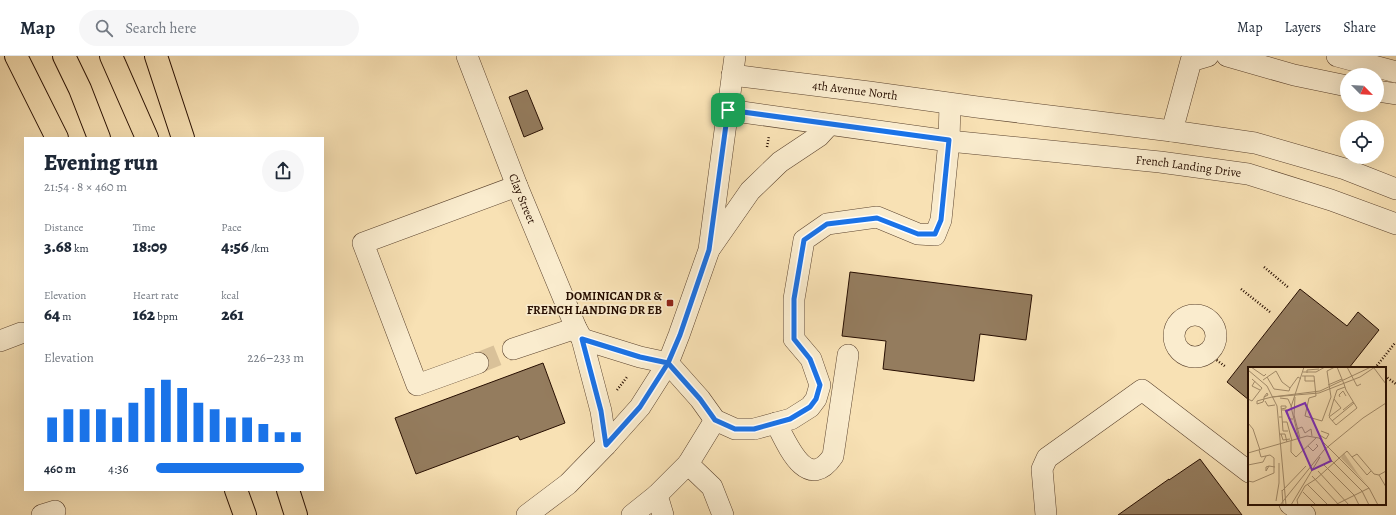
<!DOCTYPE html>
<html lang="en">
<head>
<meta charset="utf-8">
<style>
  :root { --surface:#fff; --page:#f6f6f7; --text:#1f2937; --muted:#747a83; --line:#e0e1e3; --accent:#1a73e8 }
  body { margin:0; font-family:Alegreya,serif; background:var(--page); color:var(--text); height:100vh; display:flex; flex-direction:column; font-size:15px; white-space:nowrap }
  * { box-sizing:border-box; margin:0 }
  p { font-size:13px; color:var(--muted) }
  .icon { flex:none; width:22px; height:22px; fill:none; stroke:currentColor; stroke-width:2; stroke-linecap:round; stroke-linejoin:round }
  .map { position:relative; flex:1; overflow:hidden }
  .side { position:absolute; left:24px; top:81px; width:300px; height:354px; display:flex; flex-direction:column; background:var(--surface); border-radius:0px; box-shadow:0 4px 16px #0002 }
  .side>* { flex:none }
  .needle { width:26px; rotate:114deg }
  .fabs { position:absolute; left:1340px; top:12px; display:grid; gap:8px }
  .fabs a { display:grid; place-items:center; width:44px; height:44px; border-radius:50%; background:var(--surface); box-shadow:0 4px 16px #0002; font-size:20px }
  .pin { position:absolute; display:grid; place-items:center; width:34px; height:34px; color:#fff; margin:-17px; border-radius:8px; box-shadow:0 2px 6px #0006 }
  .round { display:grid; place-items:center; flex:none; width:42px; height:42px; border-radius:21px; background:var(--page) }
  .overview { display:flex; align-items:center; justify-content:space-between; height:68px; padding:0 20px }
  h1 { font-size:22px; font-weight:800; line-height:30px }
  .stats { display:grid; grid-template-columns:repeat(3,1fr); gap:6px; height:68px; padding:4px 20px }
  .stats div { display:grid; align-content:center }
  .stats b { font-size:17px; font-weight:800 }
  .stats small { font-size:11px; font-weight:400 }
  .stats p { font-size:11px }
  .chart { height:112px; padding:8px 20px }
  .chart p { display:flex; justify-content:space-between }
  .chart svg { width:100%; height:72px; margin-top:4px; stroke:var(--accent); stroke-width:6 }
  ul { padding:0 20px; list-style:none; font-size:13px }
  li { display:grid; grid-template-columns:64px 48px 1fr; align-items:center; height:30px }
  li i { height:10px; border-radius:5px; background:var(--accent) }
  header { display:flex; align-items:center; gap:24px; box-sizing:border-box; height:56px; padding:0 20px; background:var(--surface); border-bottom:1px solid var(--line) }
  header strong { font-size:19px }
  nav { display:flex; gap:22px; margin-inline-start:auto; font-size:14px }
  .search { width:280px; height:36px; background:var(--page); display:flex; align-items:center; gap:10px; box-sizing:border-box; padding:0 14px; border-radius:22px; color:var(--muted); font-size:15px }
  .map>svg:first-child { display:block }
  .building { fill:#947c5e; stroke:#270e01 }
  .lines { fill:none; stroke-linecap:round; stroke-linejoin:round }
  .minor-tunnel { stroke:#d9c199; stroke-width:21; stroke-dasharray:21 10; stroke-linecap:butt }
  .minor-casing { stroke:#5b432e; stroke-width:22 }
  .highway-casing { stroke:#270e01; stroke-width:24 }
  .path { stroke:#270e01; stroke-width:2.5; stroke-dasharray:1 2; stroke-linecap:butt }
  .minor { stroke:#faecce; stroke-width:21 }
  .highway { stroke:#f8e1b4; stroke-width:22 }
  .route-casing { stroke:#fff; stroke-width:8 }
  .route { stroke:#1a73e8; stroke-width:5 }
  .poi-dot { fill:#8f2418; stroke:#faecce; stroke-width:1.5 }
  .labels { text-anchor:middle; dominant-baseline:central; stroke-width:3.5; stroke-linejoin:round; paint-order:stroke }
  .street-label { font-size:12px; fill:#270e01; stroke:#faecce }
  .poi-label { font-size:12px; font-weight:bold; fill:#270e01; stroke:#faecce; text-anchor:end }
  .inset-road { fill:none; stroke:#a48d6c; stroke-width:1 }
  .view { fill:#7b2cbf; fill-opacity:0.15; stroke:#7b2cbf; stroke-width:2 }
  .inset-edge { fill:none; stroke:#270e01; stroke-width:2 }
</style>
</head>
<body>
<header>
<strong>Map</strong>
<div class="search"><svg class="icon" aria-label="search" viewBox="0 0 24 24"><circle cx="10" cy="10" r="6"/><path d="M15 15l6 6"/></svg>Search here</div>
<nav><a>Map</a><a>Layers</a><a>Share</a></nav>
</header>
<div class="map">
<svg width="1396" height="459" viewBox="0 0 1396 459">
  <rect width="100%" height="100%" fill="#f8e1b4"/>
  <filter id="stains"><feTurbulence type="fractalNoise" baseFrequency=".005" numOctaves="4"/><feColorMatrix values="0 0 0 0 .2 0 0 0 0 .09 0 0 0 0 .02 0 0 0 .5 -.17"/></filter>
  <radialGradient id="worn" r=".72"><stop offset=".6" stop-color="#630" stop-opacity="0"/><stop offset="1" stop-color="#630" stop-opacity=".3"/></radialGradient>
  <path class="building" d="M527,34L543,73L524,81L509,41Z
    M850,216L1032,239L1026,284L980,278L974,325L883,313L886,285L842,280Z
    M1300,233L1347,270L1358,256L1379,274L1349,312H1249V344L1227,326Z
    M543,307L565,367L520,384L518,380L416,418L395,362Z
    M1200,403L1242,459H1118L1169,423V424Z"/>
  <g class="lines">
    <path class="minor-tunnel" d="M478,307L513,293"/>
    <g class="minor-casing">
      <g id="minor">
        <path id="s1" d="M467,0L517,130L576,272L582,283L601,355L606,389"/>
        <path d="M1227,0L1294,19L1347,30"/>
        <path d="M1337,0L1396,16"/>
        <path id="s2" d="M732,19L869,36L977,51L1172,75L1255,87L1345,113L1396,133"/>
        <path d="M1377,35L1396,38"/>
        <path id="s3" d="M728,54L949,85L1160,106L1248,118L1331,144L1396,168"/>
        <path d="M1172,75L1191,5L1208,0"/>
        <path d="M711,191L750,135L780,106L819,80L829,69"/>
        <circle cx="1195" cy="280" r="21"/>
        <path d="M582,283L640,301L668,307L700,343L715,364L735,373H754L791,363L810,351L816,343L820,329L811,303L794,283V243L804,184L827,168L877,161L918,178L935,179L941,164L949,85L950,48"/>
        <path d="M0,285L21,277"/>
        <path d="M513,293L576,272"/>
        <path d="M478,307L417,329L363,187L517,130"/>
        <path d="M715,364L688,408L712,431L723,459"/>
        <path d="M776,367C787,388 807,438 833,400L848,299"/>
        <path d="M1290,448L1305,459"/>
        <path d="M42,459L55,455"/>
        <path d="M527,459L568,428L606,389L640,351L668,307L679,279L709,194L735,0"/>
        <path d="M632,459L657,439"/>
        <path d="M663,459L657,439L688,408"/>
        <path d="M1046,459L1042,413L1047,402L1142,334L1249,416"/>
      </g>
    </g>
    <g class="highway-casing">
      <path id="highway" d="M16,0L57,82
        M64,0L80,33L99,82
        M111,0L147,82
        M156,0L183,82
        M236,434L245,459
        M288,434L296,459"/>
    </g>
    <path class="path" d="M767,91L769,80
      M1264,211L1289,232
      M1241,233L1270,256
      M1207,297L1226,311
      M1375,312L1395,287
      M1385,320L1396,328
      M617,334L627,321"/>
    <use href="#minor" class="minor"/>
    <use href="#highway" class="highway"/>
  </g>
  <g class="lines">
    <g class="route-casing">
      <path id="route" d="M728,54L709,194L680,279L668,307L640,301L582,283L601,355L606,389L640,351L668,307L700,343L715,364L735,373H754L790,363L810,351L816,343L820,329L810,303L794,283V243L804,184L827,168L877,162L918,178H935L941,164L949,84L728,54"/>
    </g>
    <use href="#route" class="route"/>
  </g>
  <rect class="poi-dot" x="666" y="243" width="8" height="8" rx="2"/>
  <g class="labels">
    <g class="street-label">
      <text stroke="none"><textPath href="#s2" startOffset="124">4th Avenue North</textPath></text>
      <text stroke="none"><textPath href="#s3" startOffset="464">French Landing Drive</textPath></text>
      <text stroke="none"><textPath href="#s1" startOffset="153">Clay Street</textPath></text>
    </g>
    <g class="poi-label">
      <text x="662" y="240">DOMINICAN DR &amp;<tspan x="662" dy="14">FRENCH LANDING DR EB</tspan></text>
    </g>
  </g>
  <g transform="translate(1248 311)">
    <rect width="138" height="138" fill="#f8e1b4"/>
    <path d="M96,86L110,107L121,120L93,91Z" fill="#d4bd96"/>
    <path class="inset-road" d="M3,0L16,9L18,7M89,0L96,17L98,23L109,41L88,58L81,50L93,41L86,32L89,23L97,20M99,0L109,19L113,17M126,1L138,17M0,3L19,19L29,39L38,138M55,5H68L77,0M59,6V3L71,2M54,9H66L68,29L61,31L57,49L74,54L83,30L79,4L87,0M57,9V14H66M19,10L26,22L41,24L42,21M15,13L28,4L34,15L42,21L50,10L53,12M7,14L4,19L12,23M80,18L94,12M16,30L19,26L20,28L16,30V32L15,35L9,37V34L16,32L24,30L71,26L112,10L127,0M24,30L72,24L123,0M47,30L46,48L52,71M92,30L91,28L95,24L98,29M32,31L40,32L44,41M0,32L4,34L14,21L4,12M17,34L20,39L27,38M34,43H39L41,52H45M95,43L105,35M81,49L86,32M31,50H34L33,39H38V41L33,42M34,50L35,64H40M84,54L106,36M34,55H39L44,74M0,56L5,62L12,83M49,62L54,60L57,66L63,62L64,69M32,67H37L39,75M33,67L35,73L42,72M70,67L78,72L81,67L73,64M51,72L43,40L56,0M43,74V85L48,90L69,70M60,79L65,84L70,79L68,77M0,86L59,69L71,71L121,121L130,138M104,90L119,108L123,104M82,92L114,124L121,138M75,97L106,128L111,138M0,98L15,95L18,89M21,99L18,104V100L21,99L27,100M70,104L101,138M138,104L131,108L138,120M64,109L91,138M0,114L5,115L26,106V91L22,88L13,90L11,83M59,117L80,138M34,123L35,138M34,124L58,99M55,125L68,138M28,134L31,116V96M32,138L76,83L115,51L138,36M43,138L72,90M50,138L49,133L57,119L68,112L99,84L104,90L109,87L126,107L131,108M87,138L121,121"/>
    <path class="view" d="M57,36L83,94L64,103L38,44Z"/>
    <rect width="138" height="138" class="inset-edge"/>
  </g>
  <rect width="100%" height="100%" filter="url(#stains)"/>
  <rect width="100%" height="100%" fill="url(#worn)"/>
</svg>
<div class="fabs">
<a><svg class="needle" viewBox="-14 -14 28 28"><path d="M0-13l5 13h-10z" fill="#e53935"/><path d="M0 13l5-13h-10z" fill="#747a83"/></svg></a>
<a><svg class="icon" aria-label="locate" viewBox="0 0 24 24"><circle cx="12" cy="12" r="6"/><path d="M12 2v4M12 18v4M2 12h4M18 12h4"/></svg></a>
</div>
<div class="pin" style="left:728px;top:54px;background:#1e9e55"><svg class="icon" aria-label="arrive" viewBox="0 0 24 24"><path d="M6 21V4h12l-3 4 3 4H6"/></svg></div>
<section class="side">
<div class="overview"><div><h1>Evening run</h1><p>21:54 · 8 × 460 m</p></div><a class="round"><svg class="icon" aria-label="share" viewBox="0 0 24 24"><path d="M12 15V3M7 8l5-5 5 5M5 13v7h14v-7"/></svg></a></div>
<div class="stats">
<div><p>Distance</p><b>3.68<small> km</small></b></div>
<div><p>Time</p><b>18:09</b></div>
<div><p>Pace</p><b>4:56<small> /km</small></b></div>
</div>
<div class="stats">
<div><p>Elevation</p><b>64<small> m</small></b></div>
<div><p>Heart rate</p><b>162<small> bpm</small></b></div>
<div><p>kcal</p><b>261</b></div>
</div>
<div class="chart"><p><span>Elevation</span>226–233 m</p>
<svg viewBox="0 0 160 44" preserveAspectRatio="none"><path d="M5 44V29M15 44V24M25 44V24M35 44V24M45 44V29M55 44V20M65 44V11M75 44V6M85 44V11M95 44V20M105 44V24M115 44V29M125 44V29M135 44V33M145 44V38M155 44V38"/></svg>
</div>
<ul>
<li><b>460 m</b>4:36<i style="width:100%"></i></li>
</ul>
</section>
</div>
</body>
</html>
